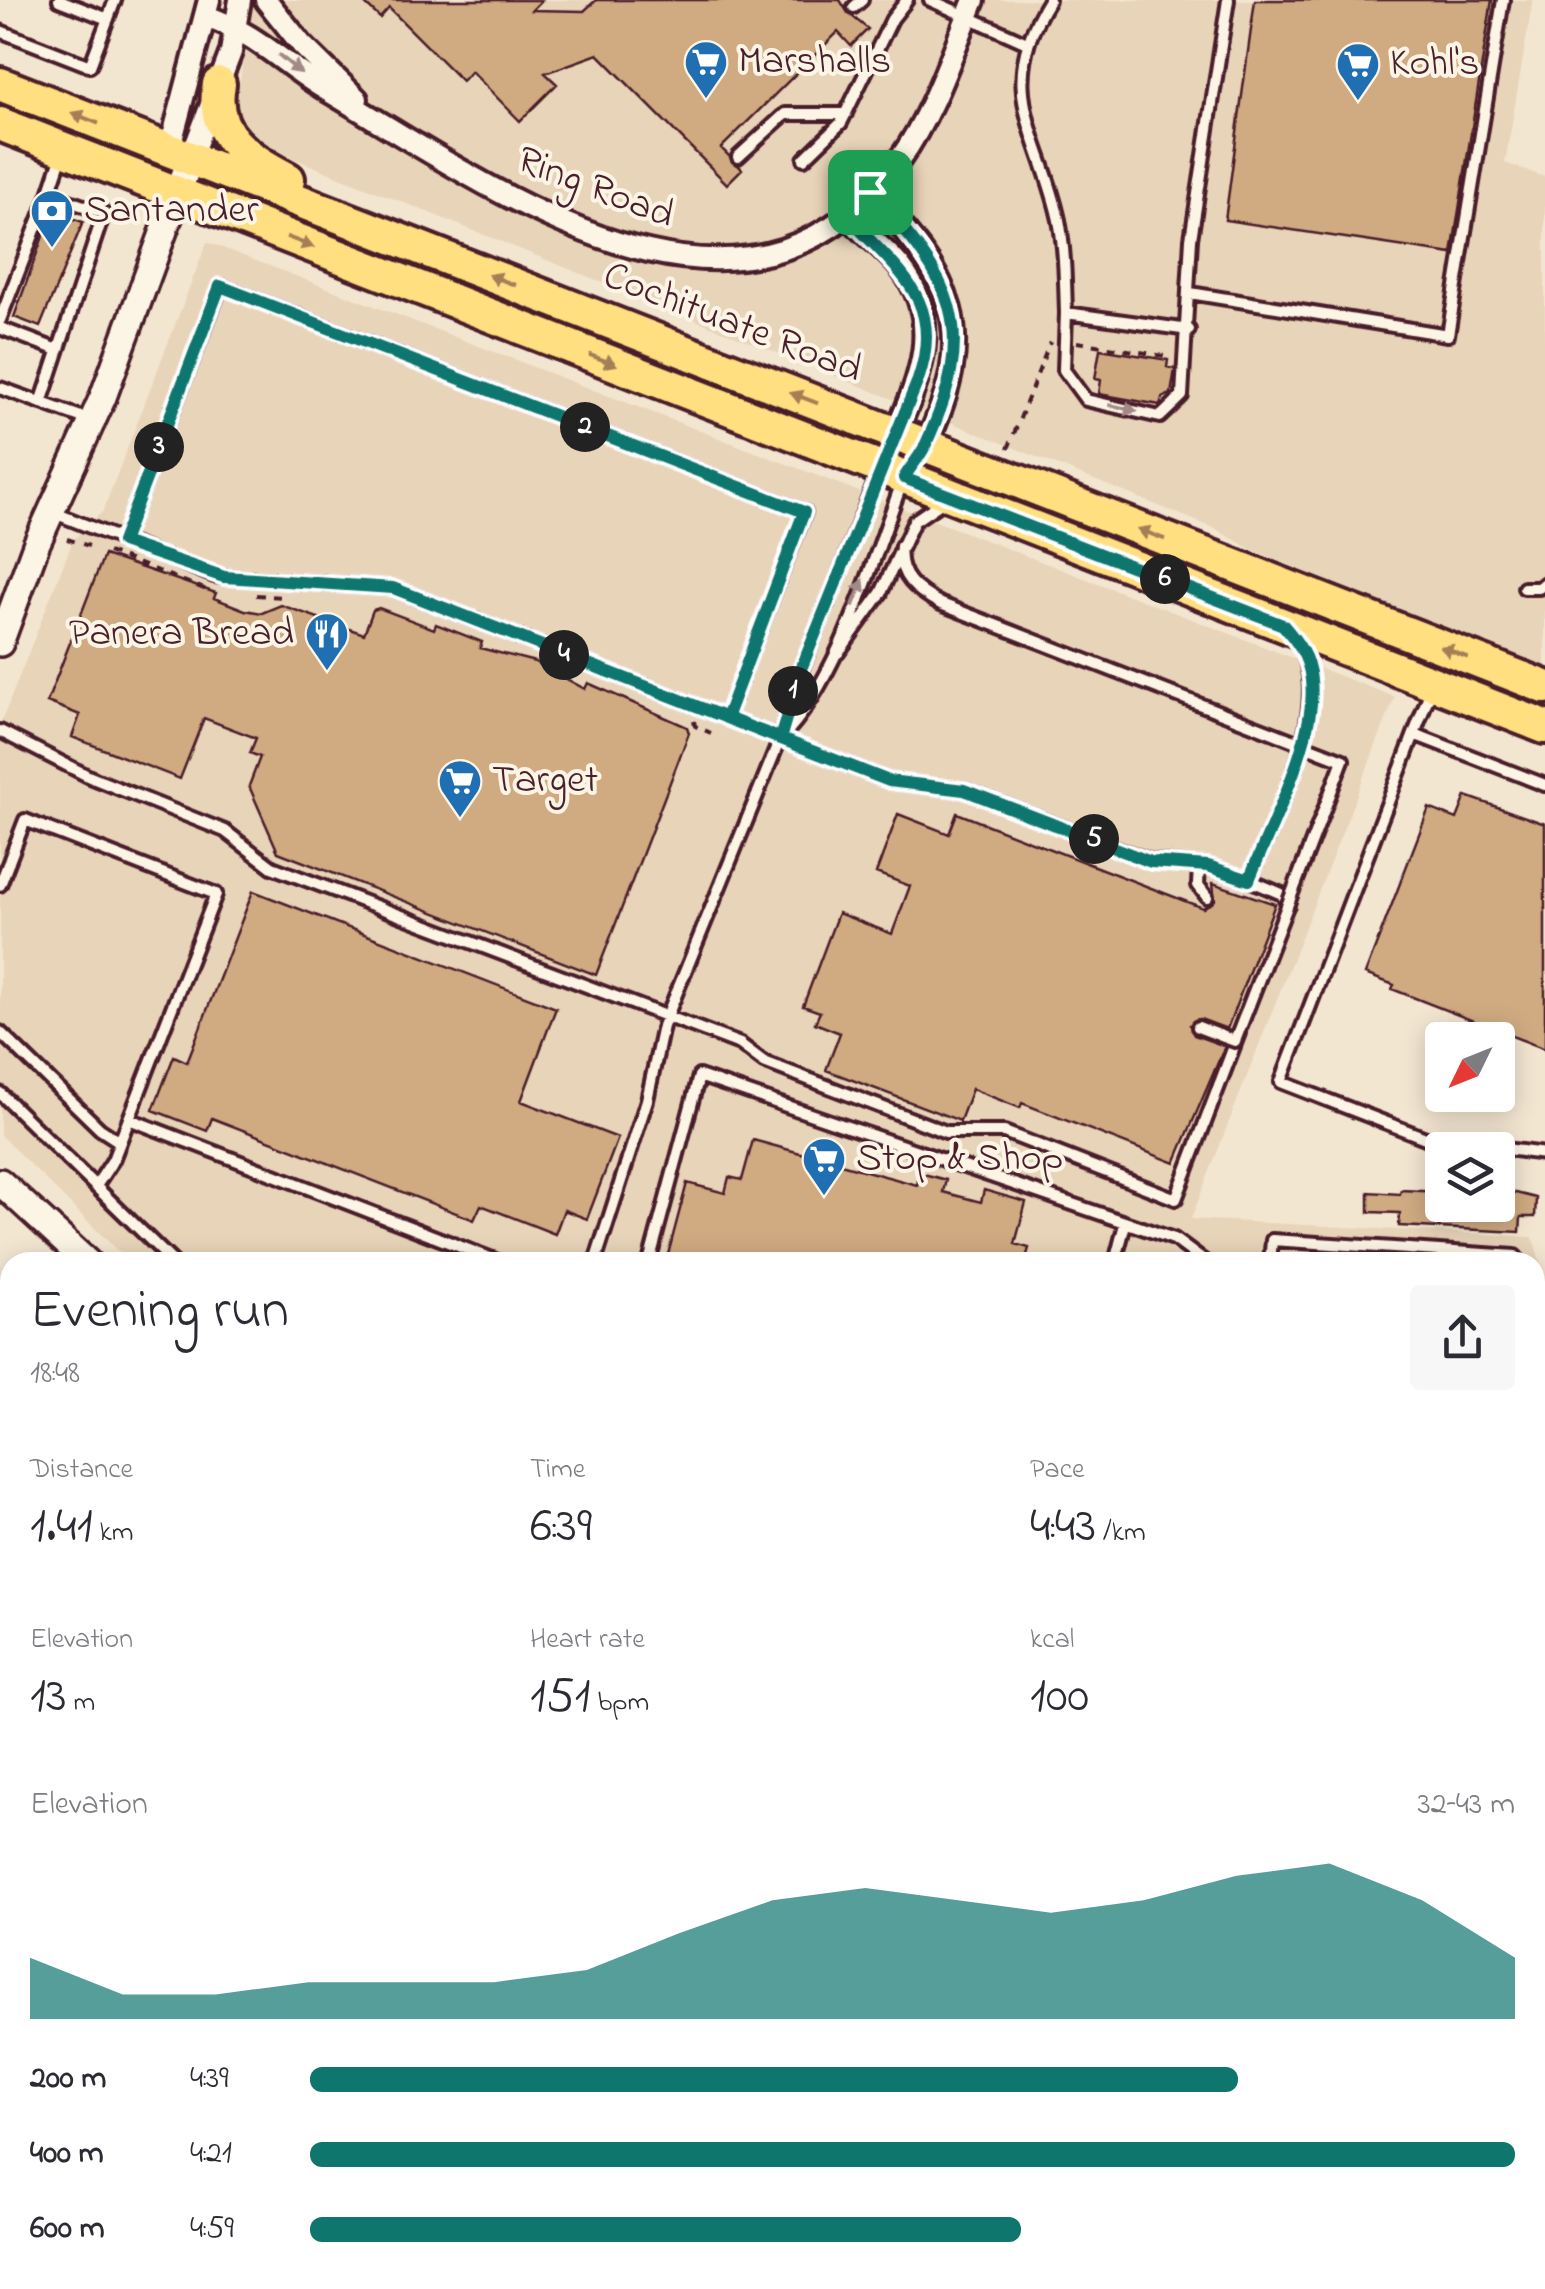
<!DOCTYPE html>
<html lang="en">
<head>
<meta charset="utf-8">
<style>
  :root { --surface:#fff; --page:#f7f7f7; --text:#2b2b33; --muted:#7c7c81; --accent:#0f766e }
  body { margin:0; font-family:"Indie Flower",sans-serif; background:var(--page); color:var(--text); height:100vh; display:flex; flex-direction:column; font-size:38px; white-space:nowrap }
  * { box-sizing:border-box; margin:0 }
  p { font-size:32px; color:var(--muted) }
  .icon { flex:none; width:55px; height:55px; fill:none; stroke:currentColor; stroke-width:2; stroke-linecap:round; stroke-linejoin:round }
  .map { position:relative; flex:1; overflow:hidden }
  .details { position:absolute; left:0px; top:1252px; width:1545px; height:1038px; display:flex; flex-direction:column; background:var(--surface); border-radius:30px 30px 0 0; box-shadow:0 5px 25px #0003 }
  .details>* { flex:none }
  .needle { width:65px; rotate:227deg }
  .tools { position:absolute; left:1425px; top:1022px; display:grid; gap:20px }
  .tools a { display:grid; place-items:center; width:90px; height:90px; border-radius:10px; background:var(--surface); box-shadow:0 5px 25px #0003; font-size:50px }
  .pin { position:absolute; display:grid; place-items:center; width:85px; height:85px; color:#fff; margin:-42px; border-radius:20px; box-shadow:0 5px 15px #0006 }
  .km { position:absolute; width:50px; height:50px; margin:-25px; border-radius:50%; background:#222; color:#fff; font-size:28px; line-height:50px; text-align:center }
  .round { display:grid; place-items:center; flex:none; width:105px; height:105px; border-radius:10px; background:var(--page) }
  .overview { display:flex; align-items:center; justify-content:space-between; height:170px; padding:0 30px }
  h1 { font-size:55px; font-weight:600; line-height:75px }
  .stats { display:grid; grid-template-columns:repeat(3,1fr); gap:15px; height:170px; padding:10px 30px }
  .stats div { display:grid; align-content:center }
  .stats b { font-size:50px; font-weight:600 }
  .stats small { font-size:28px; font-weight:400 }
  .stats p { font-size:28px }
  .chart { height:280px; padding:20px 30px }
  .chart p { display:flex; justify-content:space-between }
  .chart svg { width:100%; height:180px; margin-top:10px; fill:var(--accent); opacity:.7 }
  ul { padding:0 30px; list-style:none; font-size:32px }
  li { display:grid; grid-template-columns:160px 120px 1fr; align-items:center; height:75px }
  li i { height:25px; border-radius:12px; background:var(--accent) }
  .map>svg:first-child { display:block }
  .built { fill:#e8d4b9 }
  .building { fill:#d0ab82; stroke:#4a1f2b; stroke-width:2.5 }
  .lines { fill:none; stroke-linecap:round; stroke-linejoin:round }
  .service-casing { stroke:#4a1f2b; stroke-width:18 }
  .minor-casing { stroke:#4a1f2b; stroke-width:28 }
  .tertiary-casing { stroke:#4a1f2b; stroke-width:32 }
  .secondary-casing { stroke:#4a1f2b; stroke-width:35 }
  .primary-casing { stroke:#4a1f2b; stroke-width:40 }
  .path { stroke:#4a1f2b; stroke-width:4; stroke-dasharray:8 8; stroke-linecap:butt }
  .service { stroke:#fcf5e5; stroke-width:10 }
  .minor { stroke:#fcf5e5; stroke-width:20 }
  .tertiary { stroke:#fcf5e5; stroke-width:25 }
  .secondary { stroke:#fcf5e5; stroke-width:28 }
  .primary { stroke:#ffdf80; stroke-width:32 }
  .service-bridge-casing { stroke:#4a1f2b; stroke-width:18; stroke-linecap:butt }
  .service-bridge { stroke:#fcf5e5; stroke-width:10 }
  .oneway { fill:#a38a88 }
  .oneway2 { fill:#a47f56 }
  .route-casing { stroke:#fff; stroke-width:20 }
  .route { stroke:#0f766e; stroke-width:12 }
  .labels { text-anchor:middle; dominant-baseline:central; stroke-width:8; stroke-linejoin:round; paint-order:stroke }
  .poi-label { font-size:40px; fill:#4a1f2b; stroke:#fcf5e5; text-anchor:start }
  .street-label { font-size:40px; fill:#4a1f2b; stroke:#fcf5e5 }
</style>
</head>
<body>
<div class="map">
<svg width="1545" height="2289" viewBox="0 0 1545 2289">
  <rect width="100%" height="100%" fill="#f3e6d1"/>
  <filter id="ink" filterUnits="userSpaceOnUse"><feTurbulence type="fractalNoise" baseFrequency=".01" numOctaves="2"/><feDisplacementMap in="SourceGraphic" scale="20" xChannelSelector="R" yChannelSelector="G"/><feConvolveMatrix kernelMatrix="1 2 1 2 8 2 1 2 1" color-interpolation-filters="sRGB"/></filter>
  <g filter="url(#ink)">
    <path class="built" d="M251,0H1533L1505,163L1545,177V668L1252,550L1216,529L258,144L236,111Z
      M207,242L1395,697L1191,1219L1533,1237L1545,1280V1501L1535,1504V1262H129L0,1135V725L73,540L103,511Z"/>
    <path class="building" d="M361,0H542L532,10L584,11L596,0H840L848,13L868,29L851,46L838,32L721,148L742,169L727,184L598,54L545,73L557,84L520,121L471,71L462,81L389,8L380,18Z
      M1255,0H1492L1452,254L1225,220Z
      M52,211L83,222L40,327L14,317Z
      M1100,349L1168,360L1167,367L1175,369L1171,394L1162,398L1160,405L1099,394L1101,380L1095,379Z
      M104,555L216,593L214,598L245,610L262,613L281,605L364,634L373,610L379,608L434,629L436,624L482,642L480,648L535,662L585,689L588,683L687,727L689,733L596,975L278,852L249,786L260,757L250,753L256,738L204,718L180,779L72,737L80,715L47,702Z
      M1466,796L1545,824V1049L1392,989L1394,985L1365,974L1429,808L1457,819Z
      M957,813L1203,908L1215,900L1213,883L1275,904L1227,1029L1200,1019L1190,1025L1194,1035L1225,1046L1175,1163L1022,1103L1020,1108L972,1089L960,1121L826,1070L840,1033L815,1023L820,1012L803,1006L838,913L892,934L910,886L876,873L898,814L949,834Z
      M253,891L556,1008L521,1101L618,1138L587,1219L564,1210L555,1234L481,1205L474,1220L212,1118L207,1131L153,1110L174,1056L187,1062Z
      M753,1140L917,1185L920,1173L946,1180L943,1192L981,1202L984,1190L1026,1202L1015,1244L1029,1248L1025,1262H666L687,1183L725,1193L729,1177L742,1180Z
      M1401,1190L1442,1192V1205H1498V1192L1516,1193L1536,1198L1535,1217H1521L1520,1232L1399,1226L1400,1213L1369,1212V1192L1400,1194Z"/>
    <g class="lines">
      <g class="service-casing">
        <path id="service" d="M59,0L108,19
          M930,0L1027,43
          M1049,0C993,90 1040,133 1059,220C1065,251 1065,282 1066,313L1189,330
          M854,7L862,0
          M0,31L90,66L115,0
          M738,157L785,114H846
          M804,159L841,123L892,19L907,0
          M1190,293L1448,335L1503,0
          M1066,313L1064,370L1086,400L1160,417L1182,396L1191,239L1228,0
          M0,320L49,194
          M0,328L58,350
          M0,388L92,421
          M41,403L104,213L49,194L62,155
          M52,512L214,576L393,588L889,781L965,790L1151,861L1208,866L1249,880
          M122,542L221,286L805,512L726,718
          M901,546C897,577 917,591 941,604L1343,760L1301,870
          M1524,588H1539L1545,583
          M838,653L881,593L914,521L942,502
          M1432,687L1281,1082L1428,1139L1545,1154
          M0,731L90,777L225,831L272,867L740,1044L764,1062L946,1132H1004L1176,1199L1239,1033
          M1414,734L1545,785
          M781,738C838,682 874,556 903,480
          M1199,865L1198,885L1207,897
          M0,885L25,820L216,894L113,1160L96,1186
          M1288,905L1282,894L1249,880C1274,818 1337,703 1297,641
          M1198,1027L1224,1037
          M0,1032L100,1129L120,1142
          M0,1093L173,1262
          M129,1119L500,1262
          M595,1262L647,1100L663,1026L780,739L793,692L878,474
          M649,1262L699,1076L1174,1239L1205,1262
          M1115,1262L1125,1224
          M1270,1262L1272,1240L1515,1256L1520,1262
          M1535,1289L1545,1327
          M1535,1474L1545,1470"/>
      </g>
      <g class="minor-casing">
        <path id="minor" d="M266,0L302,45L357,99
          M206,16C260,35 282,64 328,91C493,188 745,376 900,159C933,113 953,51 974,0
          M169,151L209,0
          M190,160L231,52L240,0
          M870,192C953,280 981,328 925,446C920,457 910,467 904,478
          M846,214C863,233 885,248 901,268C946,325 917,384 892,442
          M1535,1643L1545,1645
          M0,1793L10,1795
          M1535,1875L1545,1879
          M1535,1977L1545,1953
          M0,2055L10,2056
          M446,2280L452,2289
          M796,2280V2289
          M76,2289L83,2280
          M1110,2289L1112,2280"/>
      </g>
      <g class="tertiary-casing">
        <path id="tertiary" d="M0,643L36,545L103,397L190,160
          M0,1182L87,1262"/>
      </g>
      <g class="secondary-casing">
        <path id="secondary" d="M0,1522L10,1524
          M1535,1531L1545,1528
          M288,2289L300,2280"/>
      </g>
      <g class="primary-casing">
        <path id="primary" d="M0,84L1545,687
          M219,84C209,135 249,159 288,179
          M0,124L1545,727"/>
      </g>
      <path class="path" d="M1077,342L1171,357
        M1008,449L1050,342
        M67,539L89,546
        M108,552L207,590
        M256,595L282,597
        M694,721L695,726L711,733"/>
      <use href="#service" class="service"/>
      <use href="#minor" class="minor"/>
      <use href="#tertiary" class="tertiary"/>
      <use href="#secondary" class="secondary"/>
      <use href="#primary" class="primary"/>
      <g class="service-bridge-casing">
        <path id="service-bridge" d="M1224,1037L1235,1041L1301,870"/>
      </g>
      <use href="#service-bridge" class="service-bridge"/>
    </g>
    <defs><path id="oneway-solid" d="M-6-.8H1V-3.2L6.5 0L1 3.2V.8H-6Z" transform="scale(2.5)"/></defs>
    <g class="oneway">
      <use href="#oneway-solid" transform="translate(290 64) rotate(39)"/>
      <use href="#oneway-solid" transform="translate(1123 408) rotate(13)"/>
      <use href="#oneway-solid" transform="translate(858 593) rotate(-68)"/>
    </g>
    <g class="oneway2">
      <use href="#oneway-solid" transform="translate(85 118) rotate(-158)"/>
      <use href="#oneway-solid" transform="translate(300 242) rotate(21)"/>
      <use href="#oneway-solid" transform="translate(502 280) rotate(-159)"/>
      <use href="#oneway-solid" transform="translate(603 360) rotate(21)"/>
      <use href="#oneway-solid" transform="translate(804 398) rotate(-159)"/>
      <use href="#oneway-solid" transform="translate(1151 534) rotate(-159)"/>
      <use href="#oneway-solid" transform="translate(1454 652) rotate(-158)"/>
    </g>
  </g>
  <g class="lines" filter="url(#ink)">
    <g class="route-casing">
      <path id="route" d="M870,192L846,214C893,269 947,296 918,380L799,674L780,739L726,718L804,512L220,286L122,542L224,577L393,588L889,781L964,790L1151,862L1208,866L1249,880C1270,827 1318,736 1311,680C1309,657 1297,641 1283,625L904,478C910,467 920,457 925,446C980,328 954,281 870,192"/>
    </g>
    <use href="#route" class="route"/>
  </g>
  <defs>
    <g id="supermarket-pin" transform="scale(2.25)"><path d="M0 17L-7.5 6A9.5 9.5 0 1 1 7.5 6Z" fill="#1f6fb2" stroke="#fcf5e5"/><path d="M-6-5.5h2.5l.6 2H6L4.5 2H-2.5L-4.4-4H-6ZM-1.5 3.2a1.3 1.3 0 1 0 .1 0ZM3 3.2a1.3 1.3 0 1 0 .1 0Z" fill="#fff"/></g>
    <g id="bank-pin" transform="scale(2.25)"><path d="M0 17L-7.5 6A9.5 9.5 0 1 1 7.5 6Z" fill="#1f6fb2" stroke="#fcf5e5"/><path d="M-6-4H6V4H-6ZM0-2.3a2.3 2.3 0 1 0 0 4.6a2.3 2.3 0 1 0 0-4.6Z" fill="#fff"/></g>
    <g id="restaurant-pin" transform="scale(2.25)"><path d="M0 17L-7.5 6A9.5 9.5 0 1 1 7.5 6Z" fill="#1f6fb2" stroke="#fcf5e5"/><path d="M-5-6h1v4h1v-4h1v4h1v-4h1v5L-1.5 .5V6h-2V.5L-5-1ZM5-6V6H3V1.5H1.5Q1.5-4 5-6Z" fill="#fff"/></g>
  </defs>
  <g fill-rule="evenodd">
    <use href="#supermarket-pin" x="706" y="62"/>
    <use href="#supermarket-pin" x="1358" y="64"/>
    <use href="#bank-pin" x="52" y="211"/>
    <use href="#restaurant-pin" x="327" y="634"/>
    <use href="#supermarket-pin" x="460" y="781"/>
    <use href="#supermarket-pin" x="824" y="1159"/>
  </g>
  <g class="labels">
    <g class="poi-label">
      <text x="738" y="62">Marshalls</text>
      <text x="1390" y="64">Kohl's</text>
      <text x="84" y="211">Santander</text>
      <text x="294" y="634" text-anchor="end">Panera Bread</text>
      <text x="492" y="781">Target</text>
      <text x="856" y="1159">Stop &amp; Shop</text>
    </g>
    <g class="street-label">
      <text transform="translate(595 189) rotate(21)">Ring Road</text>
      <text transform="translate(732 324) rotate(21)">Cochituate Road</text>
    </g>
  </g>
</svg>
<div class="tools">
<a><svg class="needle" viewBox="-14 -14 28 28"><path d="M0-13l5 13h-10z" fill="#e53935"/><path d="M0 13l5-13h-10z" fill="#7c7c81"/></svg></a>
<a><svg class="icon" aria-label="layers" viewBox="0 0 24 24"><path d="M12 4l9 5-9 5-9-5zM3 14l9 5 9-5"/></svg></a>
</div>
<div class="pin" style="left:870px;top:192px;background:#1e9e55"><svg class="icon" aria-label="arrive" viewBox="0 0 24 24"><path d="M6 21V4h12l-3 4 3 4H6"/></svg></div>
<b class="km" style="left:793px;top:691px">1</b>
<b class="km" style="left:585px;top:427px">2</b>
<b class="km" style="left:159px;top:447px">3</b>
<b class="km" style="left:564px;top:655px">4</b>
<b class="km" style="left:1094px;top:839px">5</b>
<b class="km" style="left:1165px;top:579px">6</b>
<section class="details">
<div class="overview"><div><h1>Evening run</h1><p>18:48</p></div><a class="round"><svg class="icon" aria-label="share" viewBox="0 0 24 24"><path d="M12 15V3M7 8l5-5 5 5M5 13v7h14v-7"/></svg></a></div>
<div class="stats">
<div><p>Distance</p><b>1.41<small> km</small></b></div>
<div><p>Time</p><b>6:39</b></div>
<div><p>Pace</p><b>4:43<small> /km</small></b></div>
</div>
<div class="stats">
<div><p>Elevation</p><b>13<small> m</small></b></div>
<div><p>Heart rate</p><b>151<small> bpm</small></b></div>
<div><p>kcal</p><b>100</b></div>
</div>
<div class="chart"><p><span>Elevation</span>32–43 m</p>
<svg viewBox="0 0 160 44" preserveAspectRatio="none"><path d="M0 44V29L10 38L20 38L30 35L40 35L50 35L60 32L70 23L80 15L90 12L100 15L110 18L120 15L130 9L140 6L150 15L160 29V44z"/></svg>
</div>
<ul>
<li><b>200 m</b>4:39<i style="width:77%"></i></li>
<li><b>400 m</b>4:21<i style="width:100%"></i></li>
<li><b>600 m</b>4:59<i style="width:59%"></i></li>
</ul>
</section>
</div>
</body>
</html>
